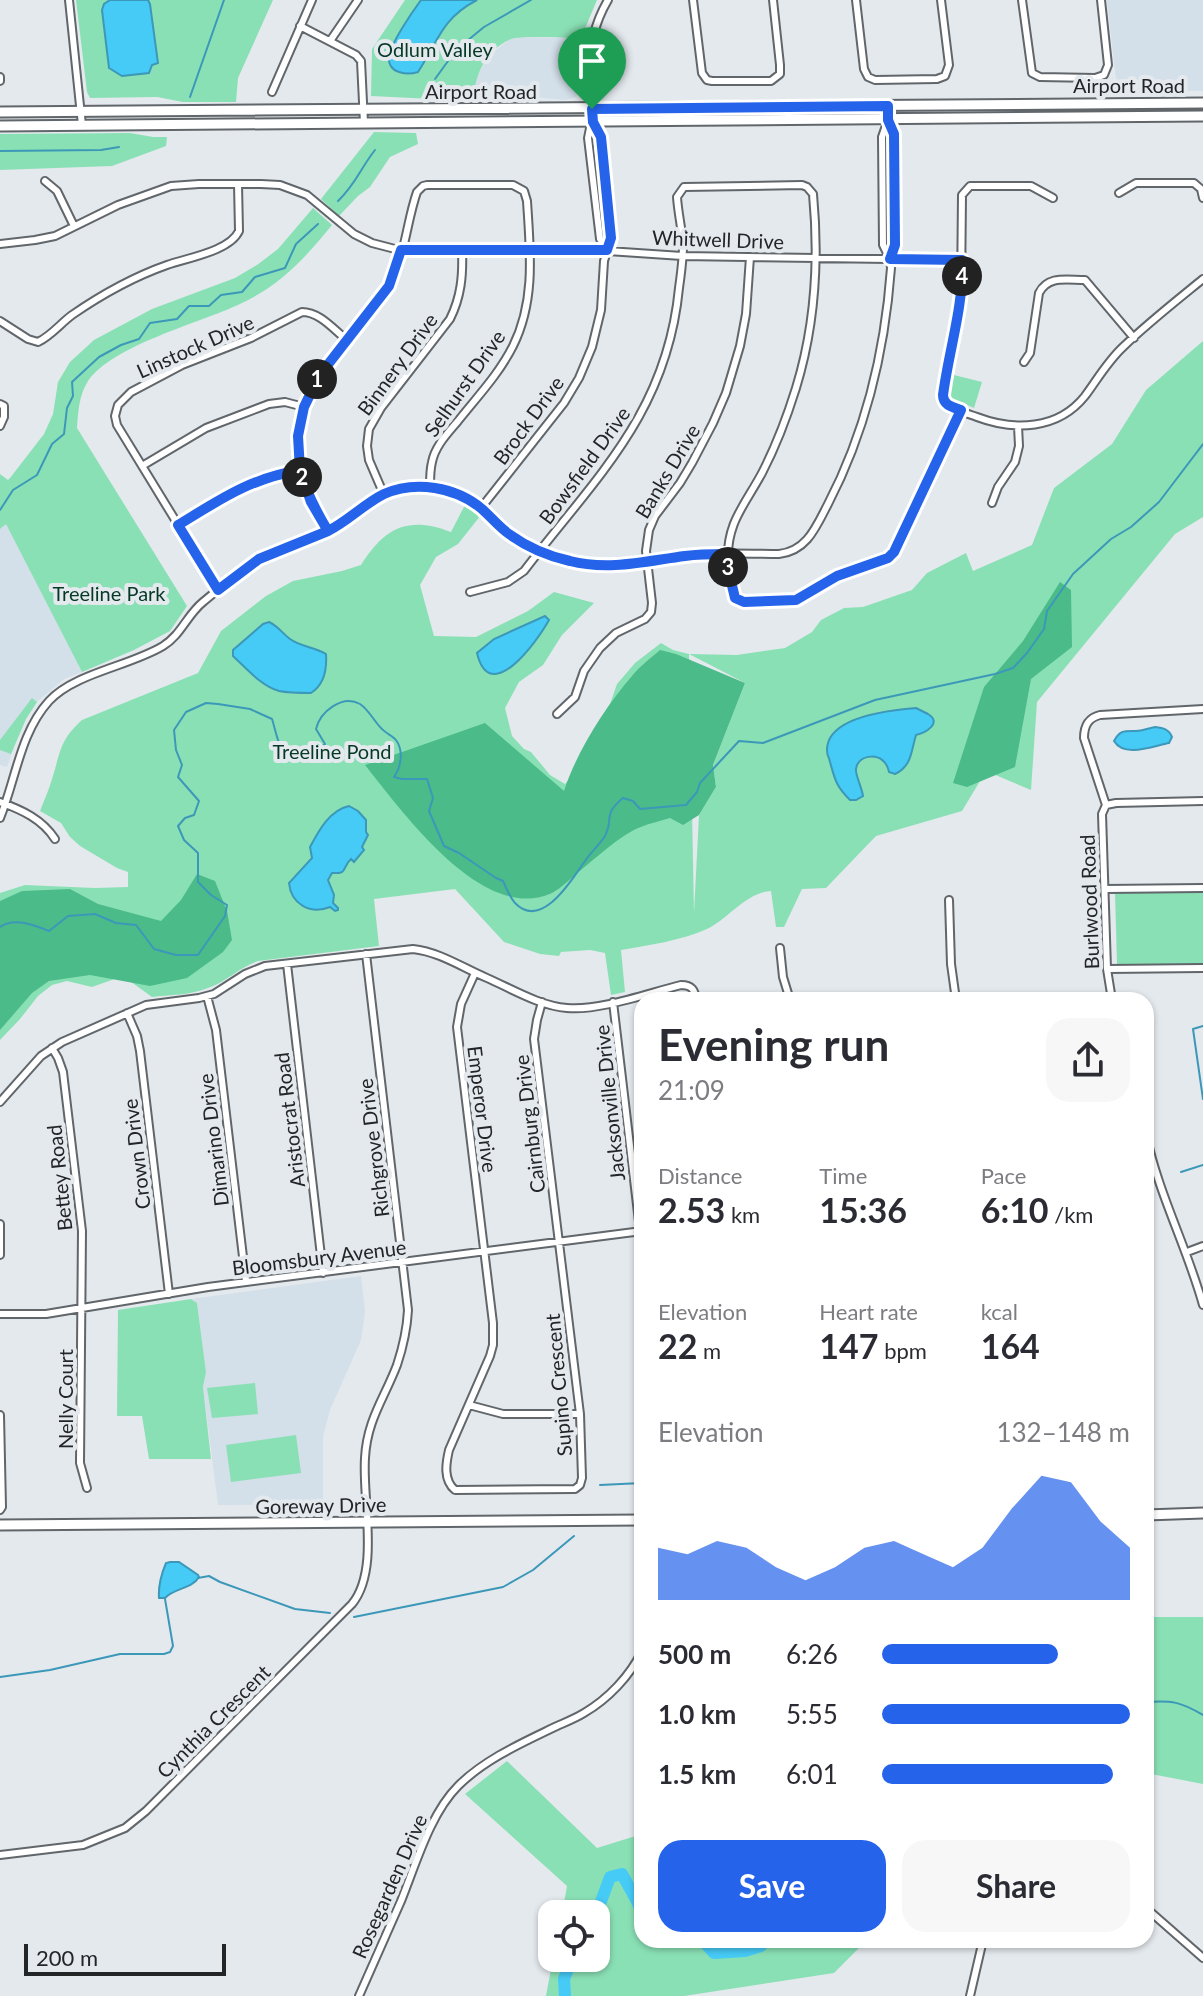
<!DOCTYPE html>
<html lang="en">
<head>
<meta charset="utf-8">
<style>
  :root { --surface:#fff; --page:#f7f7f7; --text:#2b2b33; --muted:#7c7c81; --accent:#2563eb }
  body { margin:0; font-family:Lato,sans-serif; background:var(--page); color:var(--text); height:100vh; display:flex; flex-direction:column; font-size:30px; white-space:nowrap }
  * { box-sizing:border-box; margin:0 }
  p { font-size:26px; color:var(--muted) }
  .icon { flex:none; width:44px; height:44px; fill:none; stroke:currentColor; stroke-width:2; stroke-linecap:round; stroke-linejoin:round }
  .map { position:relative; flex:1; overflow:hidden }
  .panel { position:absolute; left:634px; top:992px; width:520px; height:956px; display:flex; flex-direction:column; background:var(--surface); border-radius:24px; box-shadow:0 2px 6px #0004 }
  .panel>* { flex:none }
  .controls { position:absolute; left:538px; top:1900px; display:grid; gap:16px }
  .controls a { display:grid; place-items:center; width:72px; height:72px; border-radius:16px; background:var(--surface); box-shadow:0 2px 6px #0004; font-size:40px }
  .scale { position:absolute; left:24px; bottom:20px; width:202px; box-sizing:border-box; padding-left:8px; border:4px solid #232527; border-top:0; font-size:22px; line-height:28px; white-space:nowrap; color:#232527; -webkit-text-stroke:6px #e4e9ee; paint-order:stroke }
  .pin { position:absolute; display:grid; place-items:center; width:68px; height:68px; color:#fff; margin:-82px -34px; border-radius:50% 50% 50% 0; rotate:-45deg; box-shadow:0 0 8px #0007 }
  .pin .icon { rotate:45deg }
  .km { position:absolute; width:40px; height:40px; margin:-20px; border-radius:50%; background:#222; color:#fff; font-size:22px; line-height:40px; text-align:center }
  .round { display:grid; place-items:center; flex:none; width:84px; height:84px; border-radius:24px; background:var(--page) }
  .head { display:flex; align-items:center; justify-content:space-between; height:136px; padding:0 24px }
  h1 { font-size:44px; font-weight:700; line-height:60px }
  .metrics { display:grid; grid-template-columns:repeat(3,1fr); gap:12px; height:136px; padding:8px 24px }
  .metrics div { display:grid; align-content:center }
  .metrics b { font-size:34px; font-weight:700 }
  .metrics small { font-size:22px; font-weight:400 }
  .metrics p { font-size:22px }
  .chart { height:224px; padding:16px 24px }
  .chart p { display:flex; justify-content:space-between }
  .chart svg { width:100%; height:144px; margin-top:8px; fill:var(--accent); opacity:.7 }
  .action { display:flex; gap:16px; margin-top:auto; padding:16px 24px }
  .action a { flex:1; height:92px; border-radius:24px; background:var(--accent); color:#fff; font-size:32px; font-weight:700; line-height:92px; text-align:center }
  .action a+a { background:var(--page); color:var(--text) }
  ul { padding:0 24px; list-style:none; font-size:26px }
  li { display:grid; grid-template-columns:128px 96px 1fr; align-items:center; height:60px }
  li i { height:20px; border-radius:10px; background:var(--accent) }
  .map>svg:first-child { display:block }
  .built { fill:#d3dfe9 }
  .green { fill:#8ae0b5; fill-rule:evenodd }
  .forest { fill:#4bbb89 }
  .water { fill:#46caf6; stroke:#3c98b8; stroke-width:2 }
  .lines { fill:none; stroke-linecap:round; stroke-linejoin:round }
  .stream { stroke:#3c98b8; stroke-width:2 }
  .river { stroke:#46caf6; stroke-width:12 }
  .street-casing { stroke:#61666b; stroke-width:10 }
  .secondary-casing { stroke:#61666b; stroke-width:13 }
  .street { stroke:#fff; stroke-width:6 }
  .secondary { stroke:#fff; stroke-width:9 }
  .route-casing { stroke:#fff; stroke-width:16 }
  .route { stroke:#2563eb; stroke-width:10 }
  .labels { text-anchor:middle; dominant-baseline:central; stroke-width:8; stroke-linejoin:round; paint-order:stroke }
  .park-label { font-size:20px; fill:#063925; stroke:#e4e9ee }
  .street-label { font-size:20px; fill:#232527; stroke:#e4e9ee }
</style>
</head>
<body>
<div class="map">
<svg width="1203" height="1996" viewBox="0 0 1203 1996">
  <rect width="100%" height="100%" fill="#e4e9ee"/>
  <path class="built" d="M1107,0H1203V91H1141L1134,88H1117Z
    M513,37L581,38L578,61V89L576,97L566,100L531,97H491L484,101H474L473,84L489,55Z
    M6,523L82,672L64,679L37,702L26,719L15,744L7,767L0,765V529Z
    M361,1276L365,1312L361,1340L330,1410L323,1436V1504L218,1505L203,1387L206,1372L197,1303L191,1299Z"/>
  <path class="green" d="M76,0H273L238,78L236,102H183L157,97L90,98L87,92Z
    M405,0H597L581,38C568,38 520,35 511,39C487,49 473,76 474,101L371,96L372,49Z
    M374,132L416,133L418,144L390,157L370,187L358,196L339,216L321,199Z
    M130,133L153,137H167L166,146L112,166L0,170V134Z
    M313,208L332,225C304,259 281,285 240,304C200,323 113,345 88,381C79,395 78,412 77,428L187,606L170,631L134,650L82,672L6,524L0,529V474L8,480L10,478L44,434L53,414L58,382L70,362L94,340L152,309L235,278L257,265L278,249Z
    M1203,341V517L1175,534L1037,702L1031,790L986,771L962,811L876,836L826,888L802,889L784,927H776L771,891C747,892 728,919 707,929C679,941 650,945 621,950L625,992L611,995L605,953L590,950L561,952L559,956L540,954L504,942L455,889L374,899L379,946L258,961C240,967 226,982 208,988C191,995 170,995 152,997L123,976L92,987L67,981L52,985L38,996L20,1019L0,1040V893L25,885L95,888L128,887V872L117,868L80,846L70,837L61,823L40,811C44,800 49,790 52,779C61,751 59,741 82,720L198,673L221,631L266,596L293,581L342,571L361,565C384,528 408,515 451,532L466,503L481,515L458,544L436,557L420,585L434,636L476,637L528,611L554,592L594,603L562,635L543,665L519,682L505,708L512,736L524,749L531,752L550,775L565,784L594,750L617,684L635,663L661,643L673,650L689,654L737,655L785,648L812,632L821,620L844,608L863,607L912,590L927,573L966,553L973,571L1032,545L1054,488L1112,444L1146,390ZM689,654L745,683L713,765L716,787L699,815L694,913Z
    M954,375L982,382L974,408L951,398L950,391Z
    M32,698L37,702L26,719L11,754L0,750V740Z
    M1203,893V964H1117L1115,893Z
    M191,1299L197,1303L206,1372L203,1387L211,1459H149L142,1416H117L118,1310Z
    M255,1383L258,1414L212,1418L207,1388Z
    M296,1435L301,1473L231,1482L226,1445Z
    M1146,1617H1203V1784L1146,1773Z
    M507,1761L597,1848L642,1834V1940H867L834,1973L684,1996H546L553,1958H596V1914H562L567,1886L465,1794Z"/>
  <path class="forest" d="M1060,582L1071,590L1072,647L1031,679L1015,767L967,787L953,783L984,687L1023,641Z
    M660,650L676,654L745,683L713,765L716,787L699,815L683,825L670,818C661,821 650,823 641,827C623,833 596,858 581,870C572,877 562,888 552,893C483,925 402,811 365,765L485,723L564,791C576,753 605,707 632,676C640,666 651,658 660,650Z
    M197,874L215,881L227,911L232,940L223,952L187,978L150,986L90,975L49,981L32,993L0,1030V901L22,891L70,889L98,904L161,921L181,900Z"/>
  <path class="water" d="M110,0H148L150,4L158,63L152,65L149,73L122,76L109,68L102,10L104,4Z
    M421,0H477C442,18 438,41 418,72C412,74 405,74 399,72C392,70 388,64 389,57C390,44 413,11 421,0Z
    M545,616L549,620C538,640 490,708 477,653L494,639Z
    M269,622C278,626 282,633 290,639C301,647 315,647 326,654C327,669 324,685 311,693C301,693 289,693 279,691C261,686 246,668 233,656V650L263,624Z
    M916,708C920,710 924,712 928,714C943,723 925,733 916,735C911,751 912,766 895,774L889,772C885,750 857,754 856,769C855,774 862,788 863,796L856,800H850C836,786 835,780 830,762C829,755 827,758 827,750C827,716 891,710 916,708Z
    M1155,727C1163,728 1169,729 1172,737L1169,743C1153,746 1124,758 1114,741C1120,730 1124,731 1136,731C1142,731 1149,728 1155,727Z
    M349,806L358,811L366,820V832L368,835L362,847L364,850L354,862L351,859C341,868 349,874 332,873L328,880L334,895L333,903L338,908V910L335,911L330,907C310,915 291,904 289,883L312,858L310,847C319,830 330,810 349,806Z
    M170,1562H179L198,1575L199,1577C192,1589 174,1588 165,1598H159C158,1585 161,1575 166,1563Z"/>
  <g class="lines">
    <path class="stream" d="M435,79L456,50L484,27L531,0
      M190,97L224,0
      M0,151L101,150L119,147
      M338,201C356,184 360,169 375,150
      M0,510L13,490L37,475L52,444L64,434L67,408L73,396L72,382L99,357L121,345L139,339L150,323L177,319L189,306H209L221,295L242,292L255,277L285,268L296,244L318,224
      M0,927C14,917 34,925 49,931L68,916L95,914L116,923L136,925L154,949L176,955H198L225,916L227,905L211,895L198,882V853L184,840L178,826L185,818L194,815L199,801L178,777L182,765L176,750L174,730L186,712L206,703L218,704L250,709L272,719C277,734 281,769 303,758C311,754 318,751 325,744L316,729C320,712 342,694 360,704C369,710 374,721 381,728C385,733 393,736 396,740C404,751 401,767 394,777L402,779H427L433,798L429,811L444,846L459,853L496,878L503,881C506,888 510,897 515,903C542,931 572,879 585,861C590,853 601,843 605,836C614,819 602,815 623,798L633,801L640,809L686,805L697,792L700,783L739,741L763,743L875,700L995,674L1013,668L1027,653L1044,629L1047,611L1073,574L1111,539L1131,527L1159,502L1203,444
      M1203,1026L1193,1029L1203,1099
      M1181,1172L1203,1165
      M600,1485L642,1483
      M198,1578L209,1576L220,1582L295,1609L330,1613
      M354,1617L503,1587L533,1570L574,1536
      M0,1677L50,1670L120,1654H164L170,1652L173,1646L165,1599
      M1146,1702C1172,1700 1181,1702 1203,1715"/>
    <path class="river" d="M596,1915L610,1877L622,1874L638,1903L642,1915
      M702,1940L714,1953L745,1951L761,1946L763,1940
      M565,1996L564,1979L572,1958"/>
    <g class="street-casing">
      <path id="street" d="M69,0L82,125
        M693,0L702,73L707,80L712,81H771L780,74V65L773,0
        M856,0L864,69L868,77L875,80L937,79L945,76L949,65L941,0
        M1022,0L1032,73L1040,77L1095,78L1104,75L1108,65L1101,0
        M300,26L356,55L361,61L364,123
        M330,41L358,0
        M0,77V81
        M272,92L312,0
        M888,106V120L894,134L895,245L890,259
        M45,181L57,191L74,226
        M1119,193L1136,183H1194L1201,189L1203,198
        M1053,198L1031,186H970L962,195L961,294L943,395C945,409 964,412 977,417C1014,431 1058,430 1085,396C1097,380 1107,362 1123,347C1148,323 1176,301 1203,279
        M0,244L35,240L55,236L118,205L171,186L199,184H261L280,185L307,195L354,234L372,243L395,249L431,251L593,250L682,256L962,260
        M607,250L600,239L588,138C594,116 589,96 589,74C589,48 595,22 608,0
        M0,321L28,339L38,342C51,336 61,323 72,315C101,295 133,277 167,265C187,258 230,251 239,231L238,184
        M1024,362L1030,353L1039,293C1048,275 1067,280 1085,280L1134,338
        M0,404L4,406V417L0,426
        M142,466L206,428L269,404L285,402L304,407
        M384,495L369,460L367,446L369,429L381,408L450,319C461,297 463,276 462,251
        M992,503L998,487L1015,462L1019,446L1018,426
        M481,508L564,403L579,378L592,347L601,310L604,261L611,238L601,137L593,122
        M178,525C221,498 249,479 300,470
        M328,531C296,478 283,430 320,375C330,360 343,345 354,331C367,315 382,300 391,282C405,256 407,220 417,192L423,186L427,185H513L524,191L527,201C530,250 536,300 513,346C499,374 477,397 458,421C448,433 435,446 432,462C430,470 430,479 430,487
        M218,590L117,425L115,416L118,405L131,392L182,365L251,338L302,312C320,312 334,330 347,340
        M470,592L508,582L524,571C596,477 667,413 679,288C681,274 683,259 683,245C682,229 678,213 677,197L684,187L802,185L807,187L813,194C819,258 815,326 796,388C787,417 776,446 762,473C745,505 726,523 728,562C729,574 730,586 735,598L744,602L796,600L837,576L888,558L896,548L961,410
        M557,714L575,697L584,671L600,648L616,633L645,619L651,612L652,603L646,551L649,530L655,516L680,483L692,463L713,423L726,393L740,346L746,314L750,257
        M0,802C22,810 42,819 55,839
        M1106,805L1084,738C1084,726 1088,718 1100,715L1203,709
        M1106,805L1102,814L1107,969L1112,1000
        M1106,805L1116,803L1203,801
        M0,818C16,779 20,733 49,701C75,673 130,666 163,646C181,635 187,615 203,602C224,585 247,563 272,552C290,544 310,541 328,531C367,510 378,488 426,487C464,486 481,513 508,533C526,546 547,555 568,561C611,572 651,559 694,555C722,552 751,554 779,554C807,551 816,527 828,504C866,431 885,350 891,268L890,259L883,245L882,137L888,120
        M1105,889L1203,888
        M949,900L951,964L956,1000
        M780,948L783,977L790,1000
        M287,964L323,1273
        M1107,969L1203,968
        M475,973L461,1004L457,1027L493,1323V1345L490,1356L449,1450C446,1463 443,1480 455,1490L575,1489L580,1485L582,1478L580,1414L534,1039L537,1020L542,1002
        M207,996L216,1030L246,1282
        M613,1002L642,1247
        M127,1013L137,1036L140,1051L169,1294
        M52,1048L58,1058L63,1072L82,1231L80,1463L87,1488
        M0,1102L41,1056L62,1042L146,1005L199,998L214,994L245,974L265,966L413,949C440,952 463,968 487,978C512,989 540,1006 567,1008C600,1011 648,993 681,985C692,985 695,990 696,1000
        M1146,1134C1158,1193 1187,1247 1203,1305
        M0,1224V1255
        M1187,1252L1203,1246
        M0,1314H46L208,1287L642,1231
        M469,1405L503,1414H580
        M0,1415L2,1507L0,1510
        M0,1855L83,1845L125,1828L146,1811L352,1604C380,1570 362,1500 365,1458C367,1420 384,1399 397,1365C403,1347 407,1329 408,1310L366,954
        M1146,1908L1203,1958
        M359,1996C373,1964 387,1933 401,1901C416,1864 430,1814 458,1786C485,1759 522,1743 557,1726C566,1722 576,1718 584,1713C608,1699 630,1676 642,1651
        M970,1996L983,1940"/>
    </g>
    <g class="secondary-casing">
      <path id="secondary" d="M0,112L1203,103
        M0,126L1203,116
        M1146,1515L1203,1513
        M0,1525L642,1520"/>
    </g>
    <use href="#street" class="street"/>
    <use href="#secondary" class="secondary"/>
  </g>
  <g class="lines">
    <g class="route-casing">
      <path id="route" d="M592,109L593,122L601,137L611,238L607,250H401L389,286L319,376L304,407L298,436L300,470L311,502L328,531L259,559L218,590L178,525C221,499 249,479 300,470C306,492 316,511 328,531C348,521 364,504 384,494C415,480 456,487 482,509C491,517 499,527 509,534C527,547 548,556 570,561C609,571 646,561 685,556C699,554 713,554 727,554L729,573L735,598L744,602L796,600L837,576L888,558L894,552L961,410C952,407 943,405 943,395C949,349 964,306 962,260L890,259L895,245L894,134L888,120V106L592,109"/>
    </g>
    <use href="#route" class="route"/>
  </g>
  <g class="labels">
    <g class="park-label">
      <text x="435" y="49">Odlum Valley</text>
      <text x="109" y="593">Treeline Park</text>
      <text x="332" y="751">Treeline Pond</text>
    </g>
    <g class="street-label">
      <text x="1129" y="85">Airport Road</text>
      <text x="481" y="91">Airport Road</text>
      <text transform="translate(718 239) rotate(2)">Whitwell Drive</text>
      <text transform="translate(195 346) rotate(-24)">Linstock Drive</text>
      <text transform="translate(397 364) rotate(-54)">Binnery Drive</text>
      <text transform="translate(464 383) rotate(-55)">Selhurst Drive</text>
      <text transform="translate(528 420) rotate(-54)">Brock Drive</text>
      <text transform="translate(584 465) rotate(-54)">Bowsfield Drive</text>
      <text transform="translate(667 471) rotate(-59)">Banks Drive</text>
      <text transform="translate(1089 902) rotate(-92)">Burlwood Road</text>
      <text transform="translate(609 1103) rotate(-96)">Jacksonville Drive</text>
      <text transform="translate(483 1109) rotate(83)">Emperor Drive</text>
      <text transform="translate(289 1120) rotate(-97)">Aristocrat Road</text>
      <text transform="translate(529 1124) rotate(-97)">Cairnburg Drive</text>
      <text transform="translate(213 1140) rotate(-97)">Dimarino Drive</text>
      <text transform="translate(373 1148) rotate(-97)">Richgrove Drive</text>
      <text transform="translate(136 1154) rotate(-97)">Crown Drive</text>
      <text transform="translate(59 1178) rotate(-96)">Bettey Road</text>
      <text transform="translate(319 1257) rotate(-7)">Bloomsbury Avenue</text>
      <text transform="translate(558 1385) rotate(-95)">Supino Crescent</text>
      <text transform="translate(65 1399) rotate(-90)">Nelly Court</text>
      <text transform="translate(321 1505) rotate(-1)">Goreway Drive</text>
      <text transform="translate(213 1721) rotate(-45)">Cynthia Crescent</text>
      <text transform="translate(389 1886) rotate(-66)">Rosegarden Drive</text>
    </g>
  </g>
</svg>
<div class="controls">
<a><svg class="icon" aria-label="locate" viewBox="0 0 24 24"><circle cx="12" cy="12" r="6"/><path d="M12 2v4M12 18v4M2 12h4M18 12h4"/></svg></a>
</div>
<div class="scale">200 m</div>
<div class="pin" style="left:592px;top:109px;background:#1e9e55"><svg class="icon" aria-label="arrive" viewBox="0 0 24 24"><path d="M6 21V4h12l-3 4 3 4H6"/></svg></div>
<b class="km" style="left:317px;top:379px">1</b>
<b class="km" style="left:302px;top:477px">2</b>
<b class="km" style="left:728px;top:567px">3</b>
<b class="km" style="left:962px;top:276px">4</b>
<section class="panel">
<div class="head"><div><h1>Evening run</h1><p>21:09</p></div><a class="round"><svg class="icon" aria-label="share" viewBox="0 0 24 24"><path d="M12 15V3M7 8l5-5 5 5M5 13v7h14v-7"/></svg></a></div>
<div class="metrics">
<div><p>Distance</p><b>2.53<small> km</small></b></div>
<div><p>Time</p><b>15:36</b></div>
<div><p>Pace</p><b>6:10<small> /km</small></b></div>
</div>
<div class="metrics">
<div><p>Elevation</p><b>22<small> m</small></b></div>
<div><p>Heart rate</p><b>147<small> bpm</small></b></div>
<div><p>kcal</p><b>164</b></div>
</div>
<div class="chart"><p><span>Elevation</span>132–148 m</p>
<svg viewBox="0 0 160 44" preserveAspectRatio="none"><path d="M0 44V28L10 30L20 26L30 28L40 34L50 38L60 34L70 28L80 26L90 30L100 34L110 28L120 16L130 6L140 8L150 20L160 28V44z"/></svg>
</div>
<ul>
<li><b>500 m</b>6:26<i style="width:71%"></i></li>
<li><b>1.0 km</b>5:55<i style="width:100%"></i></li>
<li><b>1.5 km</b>6:01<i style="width:93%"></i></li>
</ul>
<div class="action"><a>Save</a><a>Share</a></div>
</section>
</div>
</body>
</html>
